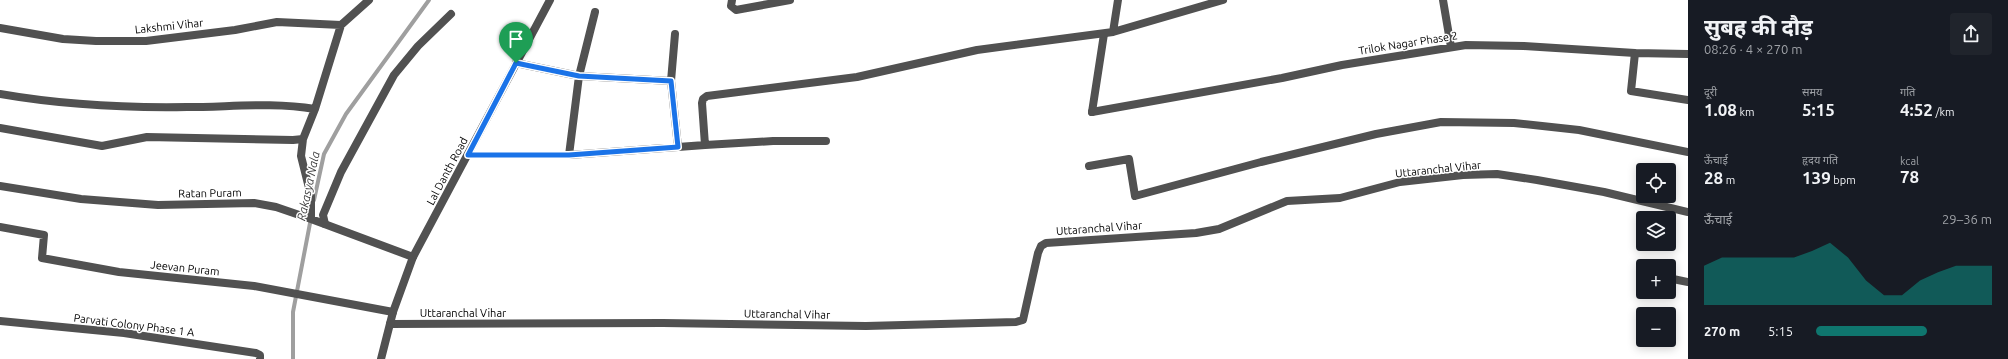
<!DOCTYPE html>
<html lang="hi">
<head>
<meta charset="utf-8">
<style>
  :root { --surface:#171b24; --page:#20242c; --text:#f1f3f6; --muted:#9ea1a6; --accent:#0f766e }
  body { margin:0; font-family:Ubuntu,"Noto Sans Devanagari",sans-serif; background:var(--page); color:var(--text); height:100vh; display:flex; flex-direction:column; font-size:15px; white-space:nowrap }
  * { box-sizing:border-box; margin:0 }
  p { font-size:13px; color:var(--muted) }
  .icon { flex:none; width:22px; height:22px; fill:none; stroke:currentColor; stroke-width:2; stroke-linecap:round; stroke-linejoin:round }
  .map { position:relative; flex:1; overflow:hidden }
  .side { display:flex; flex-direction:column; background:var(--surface); width:320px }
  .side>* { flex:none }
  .controls { position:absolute; left:1636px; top:163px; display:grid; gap:8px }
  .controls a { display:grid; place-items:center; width:40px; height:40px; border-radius:4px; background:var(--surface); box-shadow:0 2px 10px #0003; font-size:20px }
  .pin { position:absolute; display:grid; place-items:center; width:34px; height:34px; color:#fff; margin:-41px -17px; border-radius:50% 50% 50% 0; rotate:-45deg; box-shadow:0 0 4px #0007 }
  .pin .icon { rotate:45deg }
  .round { display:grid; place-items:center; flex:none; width:42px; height:42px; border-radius:4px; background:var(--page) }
  .headline { display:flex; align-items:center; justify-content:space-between; height:68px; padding:0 16px }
  h1 { font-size:22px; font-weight:700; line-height:30px }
  .stats { display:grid; grid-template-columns:repeat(3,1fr); gap:6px; height:68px; padding:4px 16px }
  .stats div { display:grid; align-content:center }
  .stats b { font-size:17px; font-weight:700 }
  .stats small { font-size:11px; font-weight:400 }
  .stats p { font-size:11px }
  .chart { height:112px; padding:8px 16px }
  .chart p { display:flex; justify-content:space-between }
  .chart svg { width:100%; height:72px; margin-top:4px; fill:var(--accent); opacity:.7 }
  ul { padding:0 16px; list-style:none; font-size:13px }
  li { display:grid; grid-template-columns:64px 48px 1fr; align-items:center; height:30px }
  li i { height:10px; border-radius:5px; background:var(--accent) }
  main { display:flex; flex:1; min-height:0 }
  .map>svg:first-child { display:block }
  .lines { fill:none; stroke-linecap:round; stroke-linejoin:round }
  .stream { stroke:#9f9f9f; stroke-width:4 }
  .pedestrian { stroke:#515151; stroke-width:8 }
  .minor { stroke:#515151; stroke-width:8 }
  .tertiary { stroke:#515151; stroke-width:8 }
  .route-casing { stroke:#fff; stroke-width:8 }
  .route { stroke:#1a73e8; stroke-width:5 }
  .labels { text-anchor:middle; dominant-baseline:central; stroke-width:3; stroke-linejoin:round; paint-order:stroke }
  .street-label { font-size:11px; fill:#000; stroke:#fff }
  .water-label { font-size:12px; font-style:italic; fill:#404040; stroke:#fff }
</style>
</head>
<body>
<main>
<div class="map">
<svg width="1688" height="359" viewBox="0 0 1688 359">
  <rect width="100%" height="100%" fill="#fff"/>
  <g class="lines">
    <path class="stream" d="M314,200L324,154L346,114L429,0
      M293,359V312L311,218"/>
    <path class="pedestrian" d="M1092,112L1104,34
      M325,224L323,215L341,172L394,75L418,46L451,14"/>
    <path class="minor" d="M732,0L731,6L736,10L790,0
      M1443,0L1451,47
      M0,28L63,39L96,41H146L235,30L277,22L341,25
      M1113,32L1118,0
      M1635,53L1688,54
      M516,63L579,76L671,81L678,147
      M671,81L675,34
      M0,94C63,105 124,108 187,107C230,107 272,102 315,109
      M1092,112L1282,78L1342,65L1466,45L1524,46L1635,53L1631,91L1688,100
      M0,128L102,146L147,137L293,140L303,139
      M705,145L702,103L703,99L707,96L857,77L977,50L1113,32L1223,0
      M468,155H569L705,145L773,141H826
      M569,155L579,76L595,12
      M1089,166L1129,159L1135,196L1261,162L1376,134L1441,122L1514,123L1579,130L1688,152
      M0,186L81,199L158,205L254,203L276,207L311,219L413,257
      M311,219V196L301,156L303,139L315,109L341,25L369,0
      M0,227L44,235L42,258L119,272L254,286L393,312
      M1673,279L1688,282
      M0,321L124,333L256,353L260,355V359
      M390,324L663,323L866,326L1016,322L1023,320L1038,253L1041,246L1046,243L1196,233L1219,229L1287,201L1340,198L1400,182L1463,175L1497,174L1537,180L1604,192L1688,212"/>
    <path class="tertiary" d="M381,359L393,312L413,257L550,0"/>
  </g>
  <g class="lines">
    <g class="route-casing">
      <path id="route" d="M516,63L579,76L671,81L678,147L569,155H468Z"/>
    </g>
    <use href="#route" class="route"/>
  </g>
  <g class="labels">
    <g class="street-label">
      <text transform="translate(169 26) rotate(-6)">Lakshmi Vihar</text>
      <text transform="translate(1408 43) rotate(-9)">Trilok Nagar Phase 2</text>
      <text transform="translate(1438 169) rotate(-6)">Uttaranchal Vihar</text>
      <text transform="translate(447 171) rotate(-62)">Lal Danth Road</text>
      <text transform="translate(210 193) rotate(-1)">Ratan Puram</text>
      <text transform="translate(1099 228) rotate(-4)">Uttaranchal Vihar</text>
      <text transform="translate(185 268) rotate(6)">Jeevan Puram</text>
      <text x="463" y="313">Uttaranchal Vihar</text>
      <text transform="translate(787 314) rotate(1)">Uttaranchal Vihar</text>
      <text transform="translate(134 325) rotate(7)">Parvati Colony Phase 1 A</text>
    </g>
    <g class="water-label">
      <text transform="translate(308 186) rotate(-78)">Rakasya Nala</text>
    </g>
  </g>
</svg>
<div class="controls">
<a><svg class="icon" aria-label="locate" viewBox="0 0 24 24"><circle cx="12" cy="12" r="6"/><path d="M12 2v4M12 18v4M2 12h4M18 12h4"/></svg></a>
<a><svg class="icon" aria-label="layers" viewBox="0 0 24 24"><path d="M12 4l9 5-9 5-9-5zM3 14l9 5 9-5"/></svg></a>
<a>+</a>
<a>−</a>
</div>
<div class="pin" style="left:516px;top:63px;background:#1e9e55"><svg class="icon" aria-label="arrive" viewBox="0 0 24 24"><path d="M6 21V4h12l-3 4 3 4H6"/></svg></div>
</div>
<section class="side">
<div class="headline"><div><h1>सुबह की दौड़</h1><p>08:26 · 4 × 270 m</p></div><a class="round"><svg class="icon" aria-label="share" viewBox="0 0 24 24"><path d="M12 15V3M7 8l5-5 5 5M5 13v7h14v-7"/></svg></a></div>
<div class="stats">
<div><p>दूरी</p><b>1.08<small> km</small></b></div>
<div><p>समय</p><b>5:15</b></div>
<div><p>गति</p><b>4:52<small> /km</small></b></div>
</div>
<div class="stats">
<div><p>ऊँचाई</p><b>28<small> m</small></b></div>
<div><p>हृदय गति</p><b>139<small> bpm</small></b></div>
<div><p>kcal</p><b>78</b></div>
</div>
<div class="chart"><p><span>ऊँचाई</span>29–36 m</p>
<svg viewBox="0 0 160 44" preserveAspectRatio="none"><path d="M0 44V20L10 15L20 15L30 15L40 15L50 15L60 11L70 6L80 15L90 29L100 38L110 38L120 29L130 24L140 20L150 20L160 20V44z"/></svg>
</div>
<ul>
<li><b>270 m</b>5:15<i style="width:63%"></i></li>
</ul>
</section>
</main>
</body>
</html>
